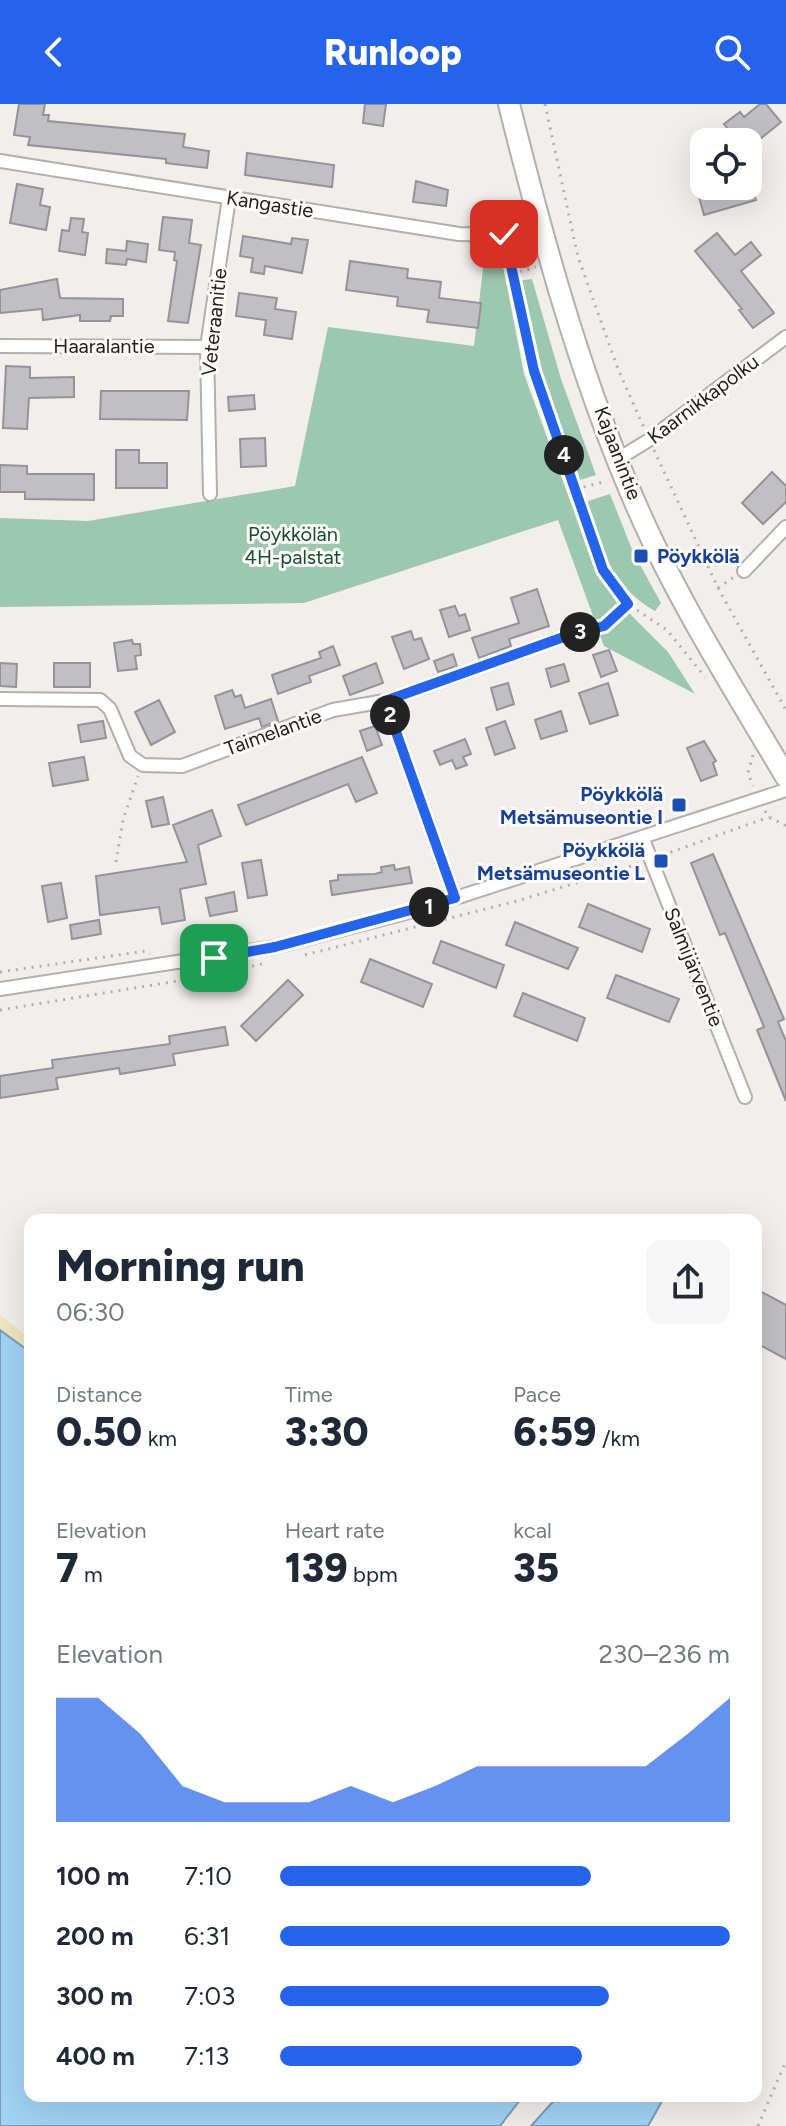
<!DOCTYPE html>
<html lang="en">
<head>
<meta charset="utf-8">
<style>
  :root { --surface:#fff; --page:#f6f6f7; --text:#1f2937; --muted:#747a83; --accent:#2563eb }
  body { margin:0; font-family:Figtree,sans-serif; background:var(--page); color:var(--text); height:100vh; display:flex; flex-direction:column; font-size:30px; white-space:nowrap }
  * { box-sizing:border-box; margin:0 }
  p { font-size:26px; color:var(--muted) }
  .icon { flex:none; width:44px; height:44px; fill:none; stroke:currentColor; stroke-width:2; stroke-linecap:round; stroke-linejoin:round }
  .map { position:relative; flex:1; overflow:hidden }
  .details { position:absolute; left:24px; top:1110px; width:738px; height:888px; display:flex; flex-direction:column; background:var(--surface); border-radius:16px; box-shadow:0 8px 32px #0002 }
  .details>* { flex:none }
  .buttons { position:absolute; left:690px; top:24px; display:grid; gap:16px }
  .buttons a { display:grid; place-items:center; width:72px; height:72px; border-radius:16px; background:var(--surface); box-shadow:0 8px 32px #0002; font-size:40px }
  .pin { position:absolute; display:grid; place-items:center; width:68px; height:68px; color:#fff; margin:-34px; border-radius:16px; box-shadow:0 4px 12px #0006 }
  .km { position:absolute; width:40px; height:40px; margin:-20px; border-radius:50%; background:#222; color:#fff; font-size:22px; line-height:40px; text-align:center }
  .round { display:grid; place-items:center; flex:none; width:84px; height:84px; border-radius:16px; background:var(--page) }
  .summary { display:flex; align-items:center; justify-content:space-between; height:136px; padding:0 32px }
  h1 { font-size:44px; font-weight:800; line-height:60px }
  .figures { display:grid; grid-template-columns:repeat(3,1fr); gap:12px; height:136px; padding:8px 32px }
  .figures div { display:grid; align-content:center }
  .figures b { font-size:40px; font-weight:800 }
  .figures small { font-size:22px; font-weight:400 }
  .figures p { font-size:22px }
  .chart { height:224px; padding:16px 32px }
  .chart p { display:flex; justify-content:space-between }
  .chart svg { width:100%; height:144px; margin-top:8px; fill:var(--accent); opacity:.7 }
  ul { padding:0 32px; list-style:none; font-size:26px }
  li { display:grid; grid-template-columns:128px 96px 1fr; align-items:center; height:60px }
  li i { height:20px; border-radius:10px; background:var(--accent) }
  header { display:flex; justify-content:space-between; align-items:center; height:104px; padding:0 32px; background:var(--accent); color:#fff; font-size:36px; font-weight:800 }
  .map>svg:first-child { display:block }
  .green { fill:#9cc7b1 }
  .sand { fill:#efe5c0 }
  .water { fill:#a0d3f5; stroke:#799db4; stroke-width:2 }
  .building { fill:#c0bfc2; stroke:#959397; stroke-width:2 }
  .lines { fill:none; stroke-linecap:round; stroke-linejoin:round }
  .minor-casing { stroke:#b3afad; stroke-width:16 }
  .primary-casing { stroke:#b3afad; stroke-width:24 }
  .path { stroke:#b2afad; stroke-width:3; stroke-dasharray:2 6; stroke-linecap:butt }
  .minor { stroke:#fff; stroke-width:12 }
  .primary { stroke:#fff; stroke-width:20 }
  .route-casing { stroke:#fff; stroke-width:16 }
  .route { stroke:#2563eb; stroke-width:10 }
  .transit-dot { fill:#1a4fb4; stroke:#fffbf9; stroke-width:3 }
  .labels { text-anchor:middle; dominant-baseline:central; stroke-width:6; stroke-linejoin:round; paint-order:stroke }
  .street-label { font-size:20px; fill:#1f1e1d; stroke:#fffbf9 }
  .park-label { font-size:20px; fill:#124c34; stroke:#fffbf9 }
  .transit-label { font-size:20px; font-weight:bold; fill:#164399; stroke:#fffbf9; text-anchor:end }
</style>
</head>
<body>
<header><svg class="icon" aria-label="back" viewBox="0 0 24 24"><path d="M15 5l-7 7 7 7"/></svg>Runloop<svg class="icon" aria-label="search" viewBox="0 0 24 24"><circle cx="10" cy="10" r="6"/><path d="M15 15l6 6"/></svg></header>
<div class="map">
<svg width="786" height="2022" viewBox="0 0 786 2022">
  <rect width="100%" height="100%" fill="#f2eeeb"/>
  <path class="green" d="M486,139L499,141L524,270L596,468L633,513L668,548L695,590L604,542L558,416L304,499L0,503V414L88,417L295,382L328,223L474,242Z
    M532,175L561,275L596,371L580,376L540,267L517,177Z
    M610,390L633,448L661,499L655,507C610,481 602,444 585,398Z"/>
  <path class="sand" d="M0,1211L30,1235V1248L0,1226Z"/>
  <path class="water" d="M0,1226L30,1248V1992H523L500,2022H0Z
    M558,1992H665L648,2022H531Z"/>
  <path class="building" d="M19,0H45L43,11H49L48,17L185,30L183,43L209,47L207,64L166,59V55L28,41L30,33L14,31Z
    M365,0H386L383,22L363,19Z
    M760,0H766L781,18L748,45V38H738L724,20L740,8L744,13Z
    M247,49L334,61L332,83L245,71Z
    M416,77L448,86L446,102L413,98Z
    M751,79L756,96L704,111L696,82H724L725,87Z
    M17,80L43,85L40,101L50,103L46,126L10,119Z
    M163,113L192,116L189,139L201,141L188,219L168,217L177,157L174,156L175,148L159,146Z
    M71,114L84,115L82,128L88,129L85,151L59,147L62,126L69,127Z
    M717,129L735,151L751,138L761,151L741,167L774,209L753,224L739,206L742,205L695,147Z
    M243,132L291,140L292,134L308,136L302,169L265,162L264,170L251,168L253,154L240,152Z
    M127,137L148,140L146,158L127,155L126,161L106,159L107,145L126,147Z
    M350,157L408,165L407,174L441,178L439,194L481,199L478,224L427,218L429,206L397,202L398,193L346,186Z
    M57,175L60,194L123,195V212H111L110,217H80V211L43,216L42,205L0,209V186Z
    M239,189L277,194L275,205L296,208L292,235L264,231L266,216L236,212Z
    M6,262L30,263V274L74,273V293L29,294L27,325L3,324Z
    M101,287H189L187,316L100,315Z
    M254,291L255,305L229,307L228,293Z
    M265,334L266,362L241,363L240,335Z
    M116,346H139V359H167V384H116Z
    M0,361L27,362V370H94V396L25,395V388H0Z
    M772,368L786,382V398L763,420L742,399Z
    M537,485L549,522L509,535L511,542L479,554L472,534L519,519L511,494Z
    M455,502L459,512L465,510L470,526L449,533L440,506Z
    M411,527L414,536L421,534L429,555L404,565L392,533Z
    M132,536L133,540H140L141,551L135,552L137,565L118,567L114,539Z
    M333,542L340,561L309,572L311,578L278,590L272,571L321,554L319,548Z
    M609,546L617,567L601,573L593,551Z
    M453,550L457,562L438,568L434,557Z
    M0,559L17,560L16,583L0,582Z
    M54,559H90V583H54Z
    M376,559L383,579L350,591L343,572Z
    M564,560L569,577L551,583L546,565Z
    M508,579L514,600L497,606L491,584Z
    M608,579L618,611L590,620L579,589Z
    M232,586L235,593L241,591L245,604L271,595L278,617L262,623L259,614L225,625L215,592Z
    M159,596L175,628L151,641L135,608Z
    M561,607L567,627L541,635L535,616Z
    M103,617L106,634L81,638L78,621Z
    M505,617L515,644L495,651L486,624Z
    M375,622L382,641L367,647L360,627Z
    M465,635L471,650L463,653L467,661L456,665L452,656L440,661L434,647Z
    M704,637L716,657L713,659L717,671L701,677L687,644Z
    M84,653L88,676L53,682L49,659Z
    M362,653L377,689L356,698L348,680L246,721L238,701Z
    M163,693L169,720L152,723L146,697Z
    M212,706L221,732L198,741L206,780L180,785L185,816L162,820L159,803L100,811L96,772L187,758L173,721Z
    M713,750L784,915L778,918L786,937V997L757,926L764,923L725,829L720,831L691,759Z
    M261,756L267,791L248,794L242,759Z
    M394,761L395,766L409,763L412,779L332,791L330,777L338,776V771L375,770L382,768L381,763Z
    M61,779L67,814L48,818L42,782Z
    M234,788L237,807L210,812L206,794Z
    M588,800L650,825L642,848L579,823Z
    M99,816L101,830L72,835L70,821Z
    M515,818L578,844L568,865L506,841Z
    M441,837L504,861L496,884L433,859Z
    M370,855L432,880L423,903L361,878Z
    M616,871L679,895L669,918L607,894Z
    M288,876L303,891L256,937L241,922Z
    M523,889L585,914L577,937L514,912Z
    M225,923L228,941L173,950L175,961L120,970L119,964L56,974L58,985L0,994V972L53,964L52,956L170,940L169,932Z
    M756,1185L786,1201V1255L756,1239Z"/>
  <g class="lines">
    <g class="minor-casing">
      <path id="minor" d="M0,57L459,130L500,131L539,124
        M0,242L207,243
        M618,355L649,336L786,233
        M210,390L207,243L229,94
        M744,467L786,423
        M0,595L100,596L110,605L130,652L143,661L182,662L333,606L385,597L572,530
        M385,597L455,794
        M642,733L745,993
        M0,885L275,843L428,803L786,686"/>
    </g>
    <g class="primary-casing">
      <path id="primary" d="M509,0C545,145 588,301 652,436C691,518 740,595 786,673"/>
    </g>
    <path class="path" d="M545,0L578,153L618,265L644,324
      M506,142L534,267L603,466L628,500L667,526L705,573
      M512,170L536,163
      M654,346L718,484L786,606
      M576,385L607,377
      M718,484L734,473
      M585,526L604,522L628,500
      M753,651L748,669L753,682
      M765,707L769,713L786,722
      M663,751L769,713
      M116,758L123,716L138,672
      M305,851L517,797L641,759
      M0,868L146,847L150,850
      M0,906L208,872L266,859
      M758,2022L786,1957"/>
    <use href="#minor" class="minor"/>
    <use href="#primary" class="primary"/>
  </g>
  <g class="lines">
    <g class="route-casing">
      <path id="route" d="M214,854L275,843L455,794L385,597L572,530L604,522L628,500L603,466L534,267L504,130"/>
    </g>
    <use href="#route" class="route"/>
  </g>
  <g class="transit-dot">
    <rect x="633" y="444" width="16" height="16" rx="4"/>
    <rect x="671" y="693" width="16" height="16" rx="4"/>
    <rect x="653" y="749" width="16" height="16" rx="4"/>
  </g>
  <g class="labels">
    <g class="street-label">
      <text transform="translate(270 100) rotate(9)">Kangastie</text>
      <text transform="translate(214 218) rotate(-84)">Veteraanitie</text>
      <text x="104" y="242">Haaralantie</text>
      <text transform="translate(703 295) rotate(-37)">Kaarnikkapolku</text>
      <text transform="translate(618 349) rotate(69)">Kajaanintie</text>
      <text transform="translate(273 628) rotate(-20)">Taimelantie</text>
      <text transform="translate(694 863) rotate(68)">Salmijärventie</text>
    </g>
    <g class="park-label">
      <text x="293" y="430">Pöykkölän<tspan x="293" dy="23">4H-palstat</tspan></text>
    </g>
    <g class="transit-label">
      <text x="657" y="452" text-anchor="start">Pöykkölä</text>
      <text x="663" y="690">Pöykkölä<tspan x="663" dy="23">Metsämuseontie I</tspan></text>
      <text x="645" y="746">Pöykkölä<tspan x="645" dy="23">Metsämuseontie L</tspan></text>
    </g>
  </g>
</svg>
<div class="buttons">
<a><svg class="icon" aria-label="locate" viewBox="0 0 24 24"><circle cx="12" cy="12" r="6"/><path d="M12 2v4M12 18v4M2 12h4M18 12h4"/></svg></a>
</div>
<div class="pin" style="left:214px;top:854px;background:#1e9e55"><svg class="icon" aria-label="arrive" viewBox="0 0 24 24"><path d="M6 21V4h12l-3 4 3 4H6"/></svg></div>
<div class="pin" style="left:504px;top:130px;background:#d93025"><svg class="icon" aria-label="check" viewBox="0 0 24 24"><path d="M5 12l5 5 9-10"/></svg></div>
<b class="km" style="left:429px;top:803px">1</b>
<b class="km" style="left:390px;top:611px">2</b>
<b class="km" style="left:580px;top:528px">3</b>
<b class="km" style="left:564px;top:351px">4</b>
<section class="details">
<div class="summary"><div><h1>Morning run</h1><p>06:30</p></div><a class="round"><svg class="icon" aria-label="share" viewBox="0 0 24 24"><path d="M12 15V3M7 8l5-5 5 5M5 13v7h14v-7"/></svg></a></div>
<div class="figures">
<div><p>Distance</p><b>0.50<small> km</small></b></div>
<div><p>Time</p><b>3:30</b></div>
<div><p>Pace</p><b>6:59<small> /km</small></b></div>
</div>
<div class="figures">
<div><p>Elevation</p><b>7<small> m</small></b></div>
<div><p>Heart rate</p><b>139<small> bpm</small></b></div>
<div><p>kcal</p><b>35</b></div>
</div>
<div class="chart"><p><span>Elevation</span>230–236 m</p>
<svg viewBox="0 0 160 44" preserveAspectRatio="none"><path d="M0 44V6L10 6L20 17L30 33L40 38L50 38L60 38L70 33L80 38L90 33L100 27L110 27L120 27L130 27L140 27L150 17L160 6V44z"/></svg>
</div>
<ul>
<li><b>100 m</b>7:10<i style="width:69%"></i></li>
<li><b>200 m</b>6:31<i style="width:100%"></i></li>
<li><b>300 m</b>7:03<i style="width:73%"></i></li>
<li><b>400 m</b>7:13<i style="width:67%"></i></li>
</ul>
</section>
</div>
</body>
</html>
